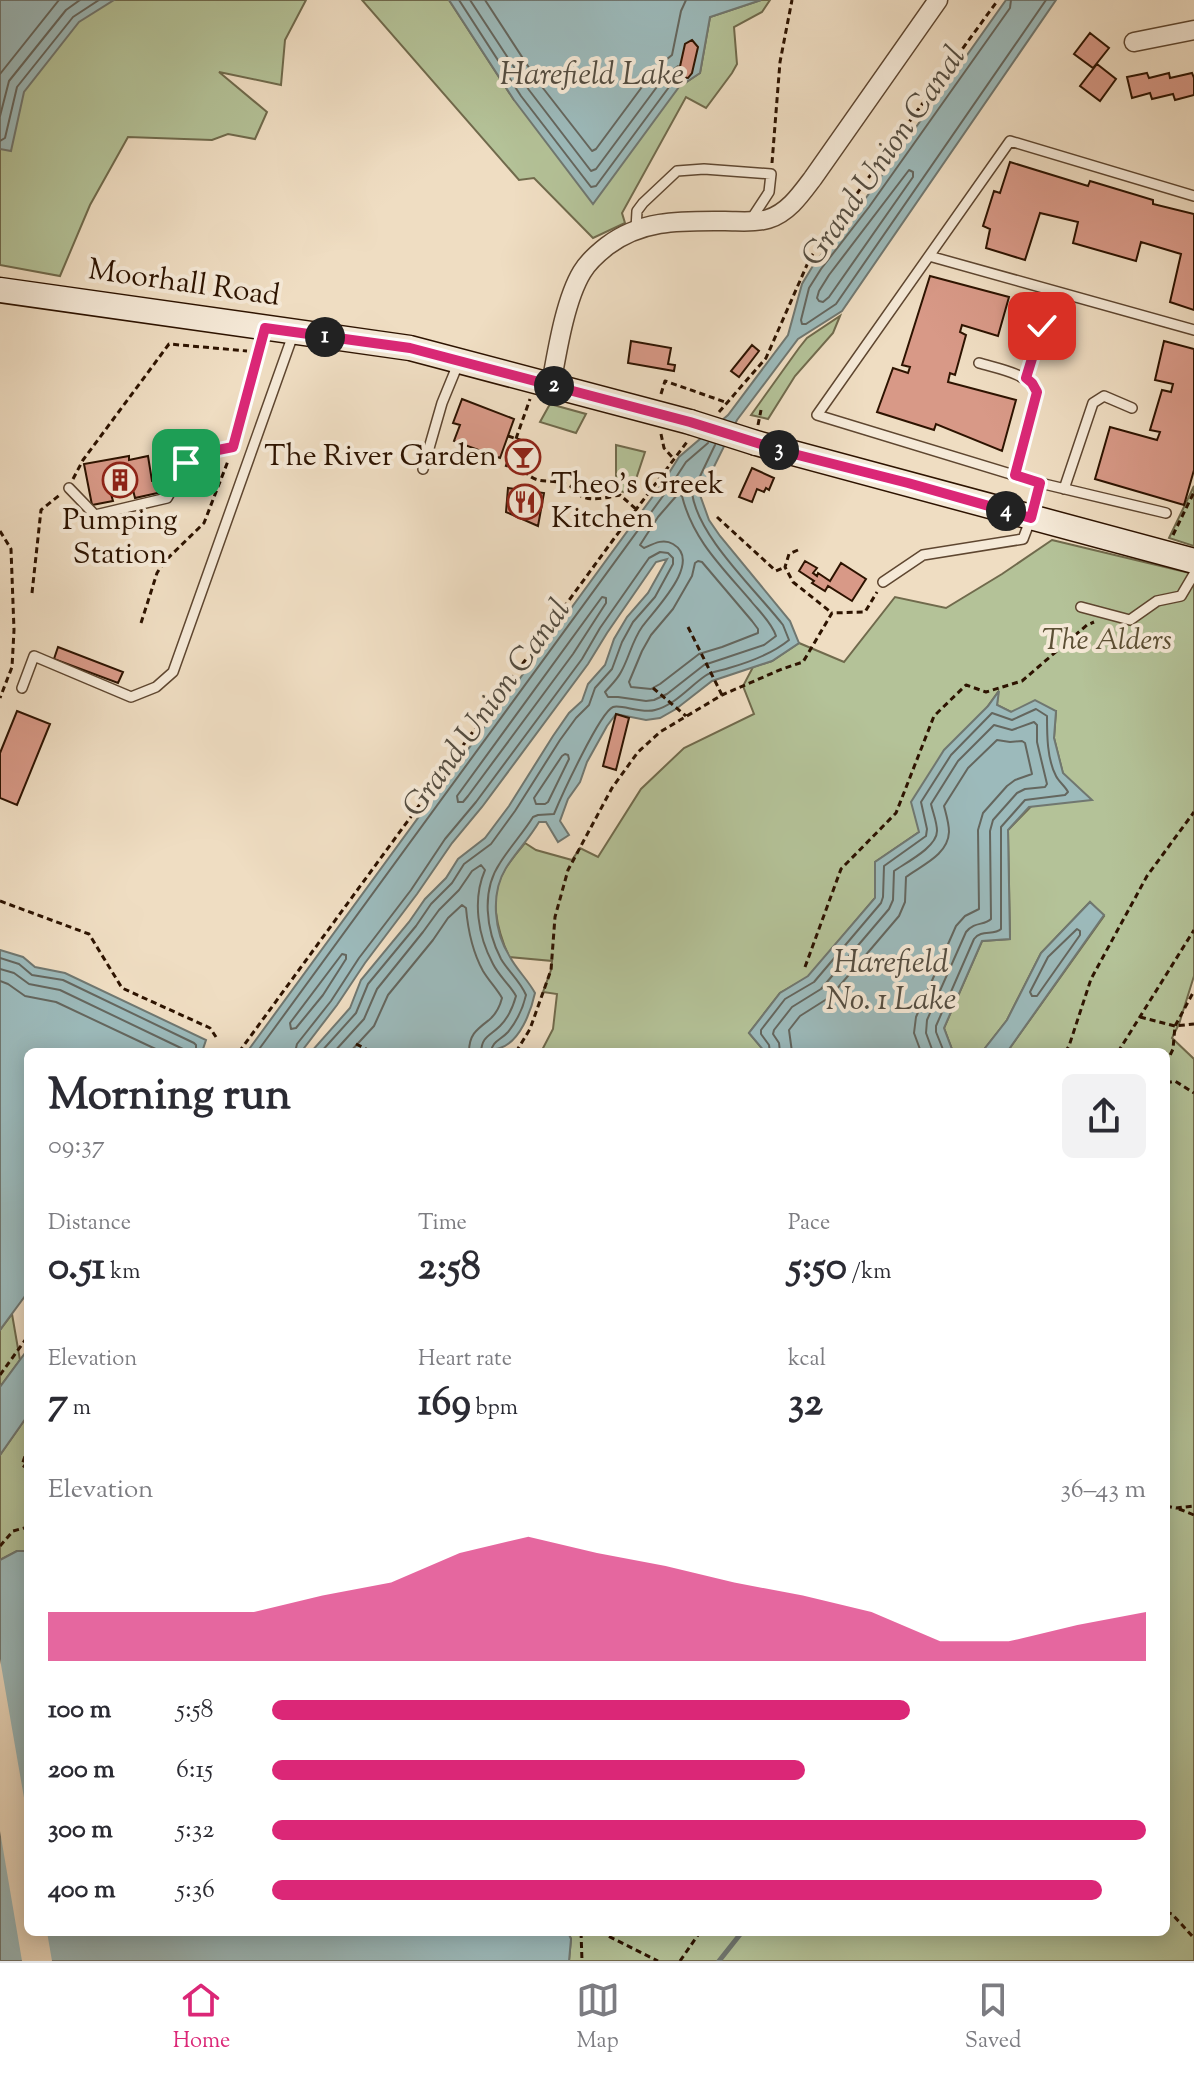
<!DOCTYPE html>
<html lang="en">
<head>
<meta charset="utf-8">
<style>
  :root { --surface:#fff; --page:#f2f2f3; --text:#2b2b33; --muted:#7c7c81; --line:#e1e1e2; --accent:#db2777 }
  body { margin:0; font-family:"Sorts Mill Goudy",serif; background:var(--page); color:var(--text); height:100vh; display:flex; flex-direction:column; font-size:30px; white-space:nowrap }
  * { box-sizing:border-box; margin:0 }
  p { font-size:26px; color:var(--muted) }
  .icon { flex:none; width:44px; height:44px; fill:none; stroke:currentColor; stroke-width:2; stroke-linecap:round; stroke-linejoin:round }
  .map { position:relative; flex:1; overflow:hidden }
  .details { position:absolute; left:24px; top:1048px; width:1146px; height:888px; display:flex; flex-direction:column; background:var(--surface); border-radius:12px; box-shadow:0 4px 20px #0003 }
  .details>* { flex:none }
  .pin { position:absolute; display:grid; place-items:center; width:68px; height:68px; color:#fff; margin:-34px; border-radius:16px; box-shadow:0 4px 12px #0006 }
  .km { position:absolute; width:40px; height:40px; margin:-20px; border-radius:50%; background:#222; color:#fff; font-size:22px; line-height:40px; text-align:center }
  .round { display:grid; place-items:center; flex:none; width:84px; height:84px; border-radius:12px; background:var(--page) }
  .overview { display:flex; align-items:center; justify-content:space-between; height:136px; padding:0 24px }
  h1 { font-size:44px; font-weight:700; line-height:60px }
  .stats { display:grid; grid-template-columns:repeat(3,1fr); gap:12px; height:136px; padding:8px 24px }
  .stats div { display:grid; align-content:center }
  .stats b { font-size:40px; font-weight:700 }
  .stats small { font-size:22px; font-weight:400 }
  .stats p { font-size:22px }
  .chart { height:224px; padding:16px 24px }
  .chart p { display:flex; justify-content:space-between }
  .chart svg { width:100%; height:144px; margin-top:8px; fill:var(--accent); opacity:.7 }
  ul { padding:0 24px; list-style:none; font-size:26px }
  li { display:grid; grid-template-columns:128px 96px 1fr; align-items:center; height:60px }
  li i { height:20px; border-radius:10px; background:var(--accent) }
  .tab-bar { display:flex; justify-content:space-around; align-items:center; height:112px; border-top:2px solid var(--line); background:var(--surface); font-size:22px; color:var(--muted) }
  .tab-bar a { display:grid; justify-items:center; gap:4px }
  .tab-bar .on { color:var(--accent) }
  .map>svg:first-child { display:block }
  .green { fill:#b4c298; stroke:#706a4c; stroke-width:2 }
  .water { fill:#9cbabb; stroke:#707770; stroke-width:2 }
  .pier { fill:#efddc2 }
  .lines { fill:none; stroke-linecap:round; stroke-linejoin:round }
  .shore { stroke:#64665e; stroke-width:2 }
  .stream { stroke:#707770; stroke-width:5 }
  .building { fill:#d89987; stroke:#2d1300; stroke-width:2 }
  .lane-casing { stroke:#5e4630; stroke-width:12 }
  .street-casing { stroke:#5e4630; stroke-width:21 }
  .secondary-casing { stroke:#2d1300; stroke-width:27 }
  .path { stroke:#2d1300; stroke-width:3; stroke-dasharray:6 4; stroke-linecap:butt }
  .lane { stroke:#f5e9d7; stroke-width:9 }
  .street { stroke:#f5e9d7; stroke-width:18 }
  .secondary { stroke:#f5e9d7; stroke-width:24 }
  .secondary-bridge-casing { stroke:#2d1300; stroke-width:27; stroke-linecap:butt }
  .secondary-bridge { stroke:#f5e9d7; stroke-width:24 }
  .route-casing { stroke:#fff; stroke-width:16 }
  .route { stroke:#db2777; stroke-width:10 }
  .labels { text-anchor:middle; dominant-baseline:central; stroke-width:8; stroke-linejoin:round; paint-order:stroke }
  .street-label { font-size:30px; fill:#2d1300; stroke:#f5e9d7 }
  .poi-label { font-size:30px; fill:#2d1300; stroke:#f5e9d7; text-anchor:end }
  .park-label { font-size:30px; font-style:italic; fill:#5c5035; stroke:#f5e9d7 }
  .water-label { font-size:32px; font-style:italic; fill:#544d41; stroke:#f5e9d7 }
</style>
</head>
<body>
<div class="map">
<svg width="1194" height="1961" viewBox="0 0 1194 1961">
  <rect width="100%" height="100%" fill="#efddc2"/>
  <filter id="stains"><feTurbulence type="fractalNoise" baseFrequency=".0025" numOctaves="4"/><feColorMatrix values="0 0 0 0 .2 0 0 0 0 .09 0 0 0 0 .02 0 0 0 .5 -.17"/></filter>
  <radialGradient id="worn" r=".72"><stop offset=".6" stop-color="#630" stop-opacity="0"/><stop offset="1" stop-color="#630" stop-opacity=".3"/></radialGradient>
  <path class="green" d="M0,0H306L285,40L281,85L219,72L267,112L255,139L228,134L212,140L128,137L90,205L60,276L0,265Z
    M362,0H449L514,100L679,87L700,73L710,17L761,0H770L762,12L734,27L737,64L732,73L706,108L686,97L622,213L625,223L593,238L534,178L519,180Z
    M840,316L833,333L795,376L768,419L751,415L799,348L807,338Z
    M550,404L586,414L576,433L540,422Z
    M616,445L645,452L631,494L616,490Z
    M1194,486V546L1169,538Z
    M1052,540L1194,574V976L1179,1024L1172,1038L1194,1059V1961H569L571,1939L568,1932H1166V1052H1007L1104,916L1090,902L1041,953L1007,1020L982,1052H953L944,1028L982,941L1010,939L1008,830L1063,774L1054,738L1056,711L1011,712L997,705L998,692L988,706L919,832L875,862V898L808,977L780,993L749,1033L765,1052H541L553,1029L557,994L543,992L551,970L552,961L509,957C497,929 488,897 505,869C511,860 518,851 525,843L536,850L572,860L580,848L598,857L641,789L684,748L754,714L743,686L753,667L772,661L799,643L844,662L895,597L946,608L1002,574Z
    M12,1314L20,1360L0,1387V1330Z
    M28,1415V1551H17L0,1560V1455Z"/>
  <path class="water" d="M0,0H114L79,22L24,92L11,151L0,149Z
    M449,0H761L710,17L700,73L679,87L593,204L514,100Z
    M1006,0H1056L842,311L798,339L737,420L700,495L709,520L720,536L790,621L799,643L772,661L712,681L676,709L660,718L646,720L616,714L607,726L587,762L580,782L568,799L560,821L569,835L558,842L546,822H539C529,839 516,852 506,868C490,894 494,932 510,957C517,970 528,980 535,993C531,1011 520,1042 500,1048C492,1051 482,1049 473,1050L472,1052H311L350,1008L361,980L409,922L425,899L446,878L458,859L485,838L509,806L553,736L569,713L582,701L588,684L605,665L614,639L627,617L648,593L667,559L656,562L607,633L588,664L482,807L452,843L417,894L365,963L337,1005L301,1052H247L664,481L679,457L728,415L788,335L802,284L814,264L863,202Z
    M999,691L997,705L1011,712L1035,700L1056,711L1054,738L1063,773L1092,800L1029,807L1008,830L1010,939L982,941L944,1028L953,1052H765L749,1033L780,993L808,976L875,898V862L919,832L911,802L944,750L988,706Z
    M1090,902L1104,915L1007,1052H982L1007,1020L1041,953Z
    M0,950L23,957L35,967L65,973L206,1040L202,1052H28V1292L0,1330Z
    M28,1349V1415L0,1455V1387Z
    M17,1551H28V1932H568L571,1939L569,1961H0V1560Z"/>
  <path class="pier" d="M0,1659L28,1821V1932H47L52,1961H22L0,1831Z"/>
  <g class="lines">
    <path class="shore" d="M459,0L521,96L591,187L596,186L672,83L679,78
      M470,0L529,90L591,171L596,169L665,76L678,66
      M485,0L539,83L592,151L596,149L656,68L672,55L681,11L686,0
      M1011,0L1010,8L869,207L821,269L809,288L801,320L802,324H806L836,304L1046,0
      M0,74L59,0
      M0,116L9,81L66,10L80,0
      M0,141L5,138L17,87L73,17L99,0
      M909,170L913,172V177L829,297L823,302L819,301L817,298L819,291L829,275Z
      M678,494L682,496C693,540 722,567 751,601C759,611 772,623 776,636L764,645L704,665L667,694L654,700L646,701L618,697H608L605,692C610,686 617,680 621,672C629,658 632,641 642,627C653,611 704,562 673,544C663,538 653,544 644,548L640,545L658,517Z
      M698,561L702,562L752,621L758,629V633L722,647L699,654L660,684L651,689L631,687L629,682L642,651L651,635L673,609L692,576L695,563Z
      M602,597L606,598V603L573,654L468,796L463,802H458L457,796Z
      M565,754L568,755L569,759L548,802L545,804H536L534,798L562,756Z
      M1077,929L1080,931V935L1037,996H1032L1030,992L1048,957Z
      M342,954L346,955V959L323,995L296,1028L291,1029L290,1023Z
      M0,958L19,964L32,975L63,980L194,1043L196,1045V1052
      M0,969L14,973L29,984L60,990L183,1049L186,1052
      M0,981L8,984L25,996L56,1002L162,1052
      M257,1052L671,485L686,462L708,443
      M295,1052L297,1044L331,1001L359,958L411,890L445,839L476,802L582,659L600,628L649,558L660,552L668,553L673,558V564L655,597L633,622L622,642L612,669L595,688L589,705L576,718L560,740L515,811L491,844L464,864L452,883L431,904L416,926L368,984L356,1013L321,1052
      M334,1052L364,1019L377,989L423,932L439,910L459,890L472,871L481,865L485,870C472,900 478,936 493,964C499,976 510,985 516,996C513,1007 508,1018 500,1026C490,1036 482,1036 481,1052
      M350,1052L374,1026L388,995L433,940L448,918L462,905L466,908C468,931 472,951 483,971C489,981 497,989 502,998C500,1006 495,1015 489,1020C476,1030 469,1035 469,1052
      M491,1052C492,1041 501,1040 508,1032C517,1021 523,1008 526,995C520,981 508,971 501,959C486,930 481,891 500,863C510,847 523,833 533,817L538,815L554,814C561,797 600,712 613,707C621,704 642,714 655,710C675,705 689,687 705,676C712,671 721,671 729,668C750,662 772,654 789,640L783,625C755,589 698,537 692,493L715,445
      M770,1052L769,1045L761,1034V1030L785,999L814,982L881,903L883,897L884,866L926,836L927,829L921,802L951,755L992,713L1012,720L1036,709L1047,716C1047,735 1047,759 1056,776C1059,782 1065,786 1068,792L1065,795L1025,800L1001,827V929C994,936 981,929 974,939L936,1026V1032L944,1052
      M780,1052L779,1043L773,1034L774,1030L792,1007L821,989L889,909L893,900L894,871C907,862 937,847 937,831C937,822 933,813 931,804L958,761L994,725L1012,730L1034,722L1037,725V742L1047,784L1045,787L1025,789L1017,793L993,820L990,831L991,919C984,926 975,921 966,932L927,1020L926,1033L933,1052
      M792,1052L789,1030L800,1016L830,997L899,916L905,902L906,877C922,865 948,855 949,832C949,823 946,814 944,806L968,768L997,740L1010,742L1022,741L1025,743L1032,774L1015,780L1007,786L983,813L978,830L979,909L965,916L956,926L916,1017L914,1033L921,1052"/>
    <path class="stream" d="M719,1961L742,1932"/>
  </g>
  <path class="building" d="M1090,33L1109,48L1093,68L1074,54Z
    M692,40L698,47L692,73L688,78L681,77L679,71L685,44Z
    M1097,64L1116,79L1100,101L1080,86Z
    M1147,73L1149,78L1169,73L1170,78L1192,73L1194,78V95L1175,100L1173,94L1152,99L1150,93L1132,98L1127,77Z
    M1010,162L1088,186L1090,181L1153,200V204L1194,214V310L1170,302L1181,254L1141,242L1136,261L1073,243L1078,222L1040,213L1025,260L986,248L990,229L983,226L994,191L1000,193Z
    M930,276L1009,297L998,336L962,325L960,332L966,335L955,375L950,373L948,382L1016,400L1002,451L936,424L934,430L877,412L893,368L908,373L910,367L902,365Z
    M631,341L671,348L668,364L675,365L674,371L628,363Z
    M1164,341L1194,349V470L1184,505L1095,479L1110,427L1157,440L1160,432L1150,430L1162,390L1171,392L1173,384L1155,380Z
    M752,345L759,351L739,377L731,371Z
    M462,399L514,419L500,458L454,441L460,425L453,423Z
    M129,456V460L148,456L152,481L160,480L162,492L135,498L133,490L111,494L113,501L92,505L84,464Z
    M752,468L774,478L769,490L766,488L764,492L757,489L752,502L739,497Z
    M508,488L544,493L538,526L506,512Z
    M805,561L817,568L813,573L817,576L818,573L830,581L841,563L866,579L852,601L828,586L825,591L812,583L814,581L799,571Z
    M58,647L123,672L118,683L54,659Z
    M17,711L50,724L17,805L0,798V753Z
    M616,714L629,718L616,770L603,766Z"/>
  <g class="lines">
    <g class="lane-casing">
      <path id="lane" d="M636,229L637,211L643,203L677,171L704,169L771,174L769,192L750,221
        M929,256L1194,330
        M979,363C999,369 1027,373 1037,392L1015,475
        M1026,378L1042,326
        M423,469L442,403L458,364
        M1040,483L1166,513
        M69,488L95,515L167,498C174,487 180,468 190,459C200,450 220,449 233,447L265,328
        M1064,489L1093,403L1104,396L1132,408
        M883,582L923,555L1023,539L1031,518L1040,483L817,415L1010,141L1194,196
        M1081,607L1130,620L1157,601L1181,596L1194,574
        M22,688L34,656L131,697L156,687L173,672L294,332"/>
    </g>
    <g class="street-casing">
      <path id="street" d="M1134,42L1194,30
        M551,385C557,352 565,300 582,272C588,262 598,253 607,246C643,219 682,221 725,221C739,221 755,223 768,219C788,213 801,194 813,178L938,0"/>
    </g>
    <g class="secondary-casing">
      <path id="secondary" d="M0,290L410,348L690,422
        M756,443L1194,561"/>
    </g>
    <path class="path" d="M772,163L780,62L792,0
      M661,394L665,381L728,403
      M719,412L766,358L810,258L998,0
      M758,425L761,410
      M661,434L664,448L673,458
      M508,436L526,442L519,465C537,488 544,477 566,484C573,486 575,492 581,496C592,502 608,497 620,495L636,509
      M506,467L530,399
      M73,479L83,460L169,344L247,351
      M717,517L776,571L785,567
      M0,531L11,549L14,630L12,667L0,698
      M1173,535L1194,492
      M798,550L789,554L785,567L793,582L832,613
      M32,593L41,510L61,494
      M141,623L157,573L164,562L204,523L228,461
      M688,627L722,695
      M653,688L686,716
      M0,901L89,934L122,988L210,1028L216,1037
      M805,967L841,869L896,813L934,716L966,685L986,692L1022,681L1087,625L1094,622
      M1140,1017L1175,1026L1194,1024
      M356,1044L372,1052
      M239,1052L613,540L687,442
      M516,1052L530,1029L551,970L555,917L568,870L612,788L638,752L660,732L722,695L782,669L803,662L832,613L865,612L877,592
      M1065,1052L1069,1046L1091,979L1147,876L1194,812
      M1118,1052L1194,930
      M1166,1064L1173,1049L1175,1026L1194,991
      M1166,1083L1175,1081L1194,1093
      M0,1375L28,1336
      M28,1447L22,1465L28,1469
      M1166,1506L1176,1508L1194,1506
      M1179,1509L1194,1515
      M0,1546L13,1531L28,1527
      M1166,1912L1172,1914L1194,1938
      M581,1932L582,1961
      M600,1932L658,1961
      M680,1961L700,1932"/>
    <use href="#lane" class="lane"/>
    <use href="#street" class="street"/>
    <use href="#secondary" class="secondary"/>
    <g class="secondary-bridge-casing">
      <path id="secondary-bridge" d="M690,422L756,443"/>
    </g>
    <use href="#secondary-bridge" class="secondary-bridge"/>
  </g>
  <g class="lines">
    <g class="route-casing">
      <path id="route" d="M186,463L198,454L233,447L265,328L410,348L690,422L786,452L908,483L1031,518L1040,483L1015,475L1037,392L1032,383L1026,378L1042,326"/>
    </g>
    <use href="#route" class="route"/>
  </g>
  <defs>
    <g id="bar-ring" transform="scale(1.8)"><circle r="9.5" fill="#f5e9d7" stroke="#8f2418" stroke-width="1.5"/><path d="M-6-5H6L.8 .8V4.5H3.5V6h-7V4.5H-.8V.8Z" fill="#8f2418"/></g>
    <g id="building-ring" transform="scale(1.8)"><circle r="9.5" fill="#f5e9d7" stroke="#8f2418" stroke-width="1.5"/><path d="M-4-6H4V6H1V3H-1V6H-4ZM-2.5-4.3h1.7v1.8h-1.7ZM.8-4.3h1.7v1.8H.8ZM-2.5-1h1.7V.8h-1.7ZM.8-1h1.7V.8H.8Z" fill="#8f2418"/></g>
    <g id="restaurant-ring" transform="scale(1.8)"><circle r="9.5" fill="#f5e9d7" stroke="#8f2418" stroke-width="1.5"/><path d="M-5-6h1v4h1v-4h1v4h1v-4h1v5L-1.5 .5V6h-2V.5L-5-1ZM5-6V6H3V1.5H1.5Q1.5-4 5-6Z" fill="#8f2418"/></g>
  </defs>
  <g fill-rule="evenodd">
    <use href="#bar-ring" x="523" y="457"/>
    <use href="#building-ring" x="120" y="480"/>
    <use href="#restaurant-ring" x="525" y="502"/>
  </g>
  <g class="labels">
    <g class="street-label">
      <text transform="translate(184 284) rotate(8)">Moorhall Road</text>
    </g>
    <g class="poi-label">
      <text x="497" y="457">The River Garden</text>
      <text x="551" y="485" text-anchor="start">Theo's Greek<tspan x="551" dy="34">Kitchen</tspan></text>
      <text x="120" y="521" text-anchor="middle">Pumping<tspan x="120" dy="34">Station</tspan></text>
    </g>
    <g class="park-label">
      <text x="1107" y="641">The Alders</text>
    </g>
    <g class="water-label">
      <text x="592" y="76">Harefield Lake</text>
      <text transform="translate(885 157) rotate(-55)">Grand Union Canal</text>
      <text transform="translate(488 709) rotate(-54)">Grand Union Canal</text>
      <text x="891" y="964">Harefield<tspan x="891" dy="37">No. 1 Lake</tspan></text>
    </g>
  </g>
  <rect width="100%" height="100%" filter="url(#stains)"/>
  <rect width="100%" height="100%" fill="url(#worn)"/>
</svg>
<div class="pin" style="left:186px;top:463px;background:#1e9e55"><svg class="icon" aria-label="arrive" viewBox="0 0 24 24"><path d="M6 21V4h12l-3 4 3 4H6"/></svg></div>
<div class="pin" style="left:1042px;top:326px;background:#d93025"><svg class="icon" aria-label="check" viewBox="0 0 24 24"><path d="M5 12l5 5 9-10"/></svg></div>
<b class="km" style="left:325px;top:337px">1</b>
<b class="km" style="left:554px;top:386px">2</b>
<b class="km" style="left:779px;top:450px">3</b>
<b class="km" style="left:1006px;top:511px">4</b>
<section class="details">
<div class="overview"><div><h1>Morning run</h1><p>09:37</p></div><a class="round"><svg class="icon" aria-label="share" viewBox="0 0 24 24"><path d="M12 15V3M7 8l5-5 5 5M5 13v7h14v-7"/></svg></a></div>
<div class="stats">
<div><p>Distance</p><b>0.51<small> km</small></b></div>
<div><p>Time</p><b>2:58</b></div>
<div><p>Pace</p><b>5:50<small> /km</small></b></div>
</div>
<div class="stats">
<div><p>Elevation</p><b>7<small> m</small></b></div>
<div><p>Heart rate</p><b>169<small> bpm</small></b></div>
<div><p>kcal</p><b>32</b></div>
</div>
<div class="chart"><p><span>Elevation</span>36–43 m</p>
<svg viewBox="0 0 160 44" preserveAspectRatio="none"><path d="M0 44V29L10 29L20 29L30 29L40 24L50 20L60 11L70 6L80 11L90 15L100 20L110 24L120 29L130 38L140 38L150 33L160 29V44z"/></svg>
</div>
<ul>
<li><b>100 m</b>5:58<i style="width:73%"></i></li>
<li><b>200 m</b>6:15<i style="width:61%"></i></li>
<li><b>300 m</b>5:32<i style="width:100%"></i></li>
<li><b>400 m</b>5:36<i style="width:95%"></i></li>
</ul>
</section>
</div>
<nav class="tab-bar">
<a class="on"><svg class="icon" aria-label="home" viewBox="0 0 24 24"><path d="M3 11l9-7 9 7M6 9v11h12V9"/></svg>Home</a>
<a><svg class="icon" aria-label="map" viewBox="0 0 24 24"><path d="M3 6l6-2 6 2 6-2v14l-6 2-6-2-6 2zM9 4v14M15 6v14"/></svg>Map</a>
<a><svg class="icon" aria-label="saved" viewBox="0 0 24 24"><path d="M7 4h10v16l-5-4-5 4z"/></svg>Saved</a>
</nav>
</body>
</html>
